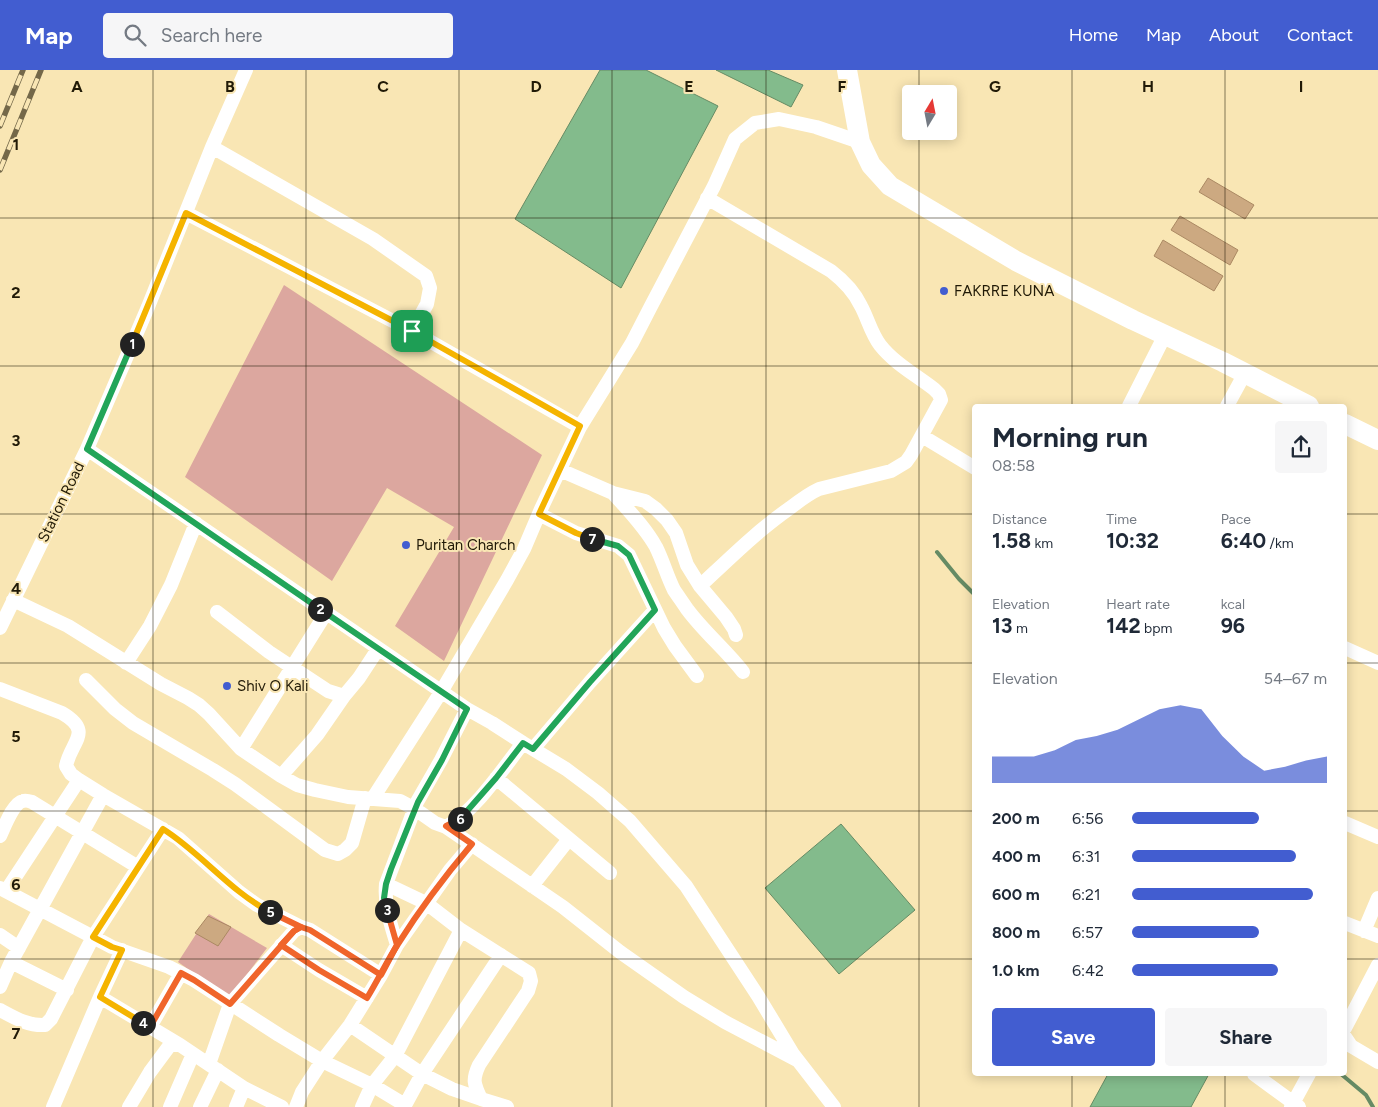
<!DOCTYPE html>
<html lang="en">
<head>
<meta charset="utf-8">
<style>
  :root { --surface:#fff; --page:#f6f6f7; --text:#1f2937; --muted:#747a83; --accent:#425dd0 }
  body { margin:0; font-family:Figtree,sans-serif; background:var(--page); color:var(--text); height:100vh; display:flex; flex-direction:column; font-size:19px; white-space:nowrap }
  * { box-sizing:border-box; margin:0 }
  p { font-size:16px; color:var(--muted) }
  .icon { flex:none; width:28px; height:28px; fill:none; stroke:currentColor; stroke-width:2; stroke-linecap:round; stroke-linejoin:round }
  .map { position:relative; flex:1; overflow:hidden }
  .drawer { position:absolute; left:972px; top:334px; width:375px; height:672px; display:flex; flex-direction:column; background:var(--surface); border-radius:5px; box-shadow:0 2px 12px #0003 }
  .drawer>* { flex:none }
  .needle { width:32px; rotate:10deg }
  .controls { position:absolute; left:902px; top:15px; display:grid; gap:10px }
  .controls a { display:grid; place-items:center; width:55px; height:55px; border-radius:5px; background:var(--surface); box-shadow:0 2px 12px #0003; font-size:25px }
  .pin { position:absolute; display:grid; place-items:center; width:42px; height:42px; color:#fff; margin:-21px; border-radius:10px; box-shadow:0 2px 8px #0006 }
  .km { position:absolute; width:25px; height:25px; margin:-12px; border-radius:50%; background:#222; color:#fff; font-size:14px; line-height:25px; text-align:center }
  .round { display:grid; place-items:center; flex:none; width:52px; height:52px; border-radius:5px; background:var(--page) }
  .head { display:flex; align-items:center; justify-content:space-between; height:85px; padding:0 20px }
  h1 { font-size:28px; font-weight:700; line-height:38px }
  .metrics { display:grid; grid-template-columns:repeat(3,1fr); gap:8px; height:85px; padding:5px 20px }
  .metrics div { display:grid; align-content:center }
  .metrics b { font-size:21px; font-weight:700 }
  .metrics small { font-size:14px; font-weight:400 }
  .metrics p { font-size:14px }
  .chart { height:140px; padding:10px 20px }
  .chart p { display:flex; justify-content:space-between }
  .chart svg { width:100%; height:90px; margin-top:5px; fill:var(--accent); opacity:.7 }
  .cta { display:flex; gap:10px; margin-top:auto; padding:10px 20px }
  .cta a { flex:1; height:58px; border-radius:5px; background:var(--accent); color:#fff; font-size:20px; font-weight:700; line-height:58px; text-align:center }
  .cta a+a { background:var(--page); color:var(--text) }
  ul { padding:0 20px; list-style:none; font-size:16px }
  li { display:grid; grid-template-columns:80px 60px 1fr; align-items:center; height:38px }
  li i { height:12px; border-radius:6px; background:var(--accent) }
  header { display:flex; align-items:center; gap:30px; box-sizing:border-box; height:70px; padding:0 25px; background:var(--accent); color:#fff }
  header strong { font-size:24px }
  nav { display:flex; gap:28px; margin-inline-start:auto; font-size:18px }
  .search { width:350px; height:45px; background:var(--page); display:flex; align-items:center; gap:12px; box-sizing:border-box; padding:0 18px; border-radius:5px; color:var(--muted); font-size:19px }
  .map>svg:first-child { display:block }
  .green { fill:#dca79f }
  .water { fill:#83bb8c; stroke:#668b64 }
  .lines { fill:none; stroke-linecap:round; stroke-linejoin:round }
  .stream { stroke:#668b64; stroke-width:4 }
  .building { fill:#cca981; stroke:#ab8963 }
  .street { stroke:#fff; stroke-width:14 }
  .secondary { stroke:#fff; stroke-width:20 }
  .rail-casing { stroke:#746849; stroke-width:5.5 }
  .rail { stroke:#f9e6b4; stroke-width:4; stroke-dasharray:11; stroke-linecap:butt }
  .split-1-casing { stroke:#fff; stroke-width:10 }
  .split-2-casing { stroke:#fff; stroke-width:10 }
  .split-3-casing { stroke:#fff; stroke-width:10 }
  .split-4-casing { stroke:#fff; stroke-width:10 }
  .split-5-casing { stroke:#fff; stroke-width:10 }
  .split-6-casing { stroke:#fff; stroke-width:10 }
  .split-7-casing { stroke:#fff; stroke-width:10 }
  .split-8-casing { stroke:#fff; stroke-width:10 }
  .split-1 { stroke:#f5b400; stroke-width:6 }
  .split-2 { stroke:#22a559; stroke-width:6 }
  .split-3 { stroke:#22a559; stroke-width:6 }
  .split-4 { stroke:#f0652b; stroke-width:6 }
  .split-5 { stroke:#f5b400; stroke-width:6 }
  .split-6 { stroke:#f0652b; stroke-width:6 }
  .split-7 { stroke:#22a559; stroke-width:6 }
  .split-8 { stroke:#f5b400; stroke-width:6 }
  .grid { fill:none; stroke:#211a07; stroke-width:1; stroke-opacity:0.55 }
  .poi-dot { fill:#425dd0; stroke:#f9e6b4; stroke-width:2 }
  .labels { text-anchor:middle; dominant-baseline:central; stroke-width:4; stroke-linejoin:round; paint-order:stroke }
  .poi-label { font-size:15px; fill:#211a07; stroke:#f9e6b4; text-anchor:start }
  .street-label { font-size:15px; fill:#211a07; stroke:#f9e6b4 }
  .grid-label { font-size:16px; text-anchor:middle; font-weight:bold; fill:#211a07; stroke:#f9e6b4; stroke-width:4; stroke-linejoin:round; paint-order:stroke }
</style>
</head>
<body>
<header>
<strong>Map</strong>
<div class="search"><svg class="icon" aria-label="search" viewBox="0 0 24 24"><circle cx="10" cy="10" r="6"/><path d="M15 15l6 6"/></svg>Search here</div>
<nav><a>Home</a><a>Map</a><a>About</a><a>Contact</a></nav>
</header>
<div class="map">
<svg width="1378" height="1037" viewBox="0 0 1378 1037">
  <rect width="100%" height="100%" fill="#f9e6b4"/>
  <path class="green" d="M284,215L542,385L444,591L395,556L454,457L387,418L332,511L185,407Z
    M209,844L267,878L229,928L178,892Z"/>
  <path class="water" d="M600,0H646L718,36L621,218L515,149Z
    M716,0H768L803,15L791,37Z
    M841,754L915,840L839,904L765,818Z
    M1108,1004H1209L1191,1037H1090Z"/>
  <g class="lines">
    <path class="stream" d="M937,482L959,509L975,525
      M1341,1004L1366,1025L1373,1037"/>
  </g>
  <path class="building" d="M1208,108L1254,135L1245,149L1199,122Z
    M1180,146L1238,180L1230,195L1171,160Z
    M1163,170L1223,206L1214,221L1154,186Z
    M208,846L231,857L218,876L195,863Z"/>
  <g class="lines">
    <path class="street" d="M212,77L373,169L426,206L430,218L427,234L412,261
      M186,143L412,261L580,357
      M1129,336L1165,265
      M1227,336L1245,303
      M922,366L975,398
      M87,379L467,639L492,653L523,673L566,699L598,723L630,751L686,816L758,926L793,984L834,1037
      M560,400L613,423L645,431L656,439L667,450L676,463L687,495L700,516L726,547L734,559L736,565
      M613,423C628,440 645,457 656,477C663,491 667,506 674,520C678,526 683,533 687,539C704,562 726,580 743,602
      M539,444L576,463L618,476L629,485L664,558L675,576L697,606
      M700,516C729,489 757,461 790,438C799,431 808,424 819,419L891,401L906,392L911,385L941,330L939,324L934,319C916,305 894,293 880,275C871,263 868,249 861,236C854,221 844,211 831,201L707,128
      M13,530L68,556L161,614L188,628L199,635L209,644L241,679L281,706L297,715L315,720L348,727L400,731L415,739L435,753L446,757C475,741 502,700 523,673
      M217,542L269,582L328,621L344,626
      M0,558L87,379L148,237L212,77L246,0
      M1345,578L1378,593
      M126,593L150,556L171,515L196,453
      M86,610L115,639L133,653L213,700L235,714L325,780L338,784L345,780L352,773L365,728
      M0,619L62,643C94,662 71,671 66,696L71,704L79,710L103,725L178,768L239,822L257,835L301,857
      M241,679L326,543
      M533,679L590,612L655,540
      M281,706L317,665L344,626L359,608L378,579
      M496,708L610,803
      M373,728L441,622L507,510L524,479L541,439L580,357L632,273L650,238L714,116L735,69L755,53L779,49L816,57L860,72
      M1345,753L1378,767
      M446,757L563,837L620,882L684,927L725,952L797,990
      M0,766C4,758 13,733 23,731C26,730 29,731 32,732L138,797
      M386,814L426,833L461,860L529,903L531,911L528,921L479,995C472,1010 474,1014 481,1029L507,1037
      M532,816L569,769
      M0,818L112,877L169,897L194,910L279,965L322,991L372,1015L405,1035
      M6,821L79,710
      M1345,853L1378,866
      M1364,861L1378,828
      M0,865L19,878
      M281,875L319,900L367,928
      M397,875C391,855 384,836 386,814L417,732L441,690L467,639
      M11,892L67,920
      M0,917L11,892L103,725
      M100,927L180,975
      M0,940C15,948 28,956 45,955L51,949L93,867L163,759
      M350,955L422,1004L452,1019L481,1029
      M150,957L181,903
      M1345,958L1378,895
      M1345,967L1351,976L1378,992
      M209,994L230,934L294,861L301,857L310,860L381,905
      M1254,1004L1299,1037
      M53,1037L100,927L122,880
      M129,1037L150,1002L170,975H180L244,1018L282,1037
      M170,1037L193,984
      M200,1037L218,1000
      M236,1037L244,1018
      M296,1037L302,1022L322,991L350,955L381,905L397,875L450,800L472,774
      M362,1037L372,1015L395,986L461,860
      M404,1037L422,1004L501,885
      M1291,1037L1309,1004"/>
    <path class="secondary" d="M847,0L860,72L871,95L890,116L1016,191L1133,250L1223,292L1309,336
      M1345,354L1378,370"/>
    <g class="rail-casing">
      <path id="rail" d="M0,56L23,0
        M0,100L41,0"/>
    </g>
    <use href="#rail" class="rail"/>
  </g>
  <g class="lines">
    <g class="split-1-casing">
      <path id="split-1" d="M132,274L186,143L412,261"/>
    </g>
    <g class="split-2-casing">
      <path id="split-2" d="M132,274L87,379L320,539"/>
    </g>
    <g class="split-3-casing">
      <path id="split-3" d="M320,539L467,639L442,690L418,732L391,799L386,814L384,828L387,840"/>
    </g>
    <g class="split-4-casing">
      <path id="split-4" d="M143,953L150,957L181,903L194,910L230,934L294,861L301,857L310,860L381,905L397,875L387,840"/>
    </g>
    <g class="split-5-casing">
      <path id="split-5" d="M143,953L100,927L122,880L112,877L93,867L163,759C201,783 230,821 270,842"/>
    </g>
    <g class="split-6-casing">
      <path id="split-6" d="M270,842L301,857L294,861L281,875L319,900L367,928C378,910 387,891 398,874C420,839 445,806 472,774L446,756L460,749"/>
    </g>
    <g class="split-7-casing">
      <path id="split-7" d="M460,749L496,708L523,673L533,679L590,612L655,540L629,485L618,476L592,469"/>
    </g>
    <g class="split-8-casing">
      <path id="split-8" d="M412,261L580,356L539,444L576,463L592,469"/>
    </g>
    <use href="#split-1" class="split-1"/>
    <use href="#split-2" class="split-2"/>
    <use href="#split-3" class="split-3"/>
    <use href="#split-4" class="split-4"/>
    <use href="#split-5" class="split-5"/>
    <use href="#split-6" class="split-6"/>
    <use href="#split-7" class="split-7"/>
    <use href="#split-8" class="split-8"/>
  </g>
  <path class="grid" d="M153,0V1037M306,0V1037M459,0V1037M612,0V1037M766,0V1037M919,0V24M1072,0V336M1225,0V336M919,61V1037M0,148H1378M0,296H1378M0,444H975M1345,444H1378M0,593H975M1345,593H1378M0,741H975M1345,741H1378M0,889H975M1345,889H1378M1072,1004V1037M1225,1004V1037"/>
  <g class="poi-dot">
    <circle cx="944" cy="221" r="5"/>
    <circle cx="406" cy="475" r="5"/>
    <circle cx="227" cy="616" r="5"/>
  </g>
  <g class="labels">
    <g class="poi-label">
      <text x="954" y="221">FAKRRE KUNA</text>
      <text x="416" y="475">Puritan Charch</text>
      <text x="237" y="616">Shiv O Kali</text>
    </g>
    <g class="street-label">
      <text transform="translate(61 432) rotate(-64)">Station Road</text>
    </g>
  </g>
  <g class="grid-label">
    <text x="77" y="22">A</text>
    <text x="230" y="22">B</text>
    <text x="383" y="22">C</text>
    <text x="536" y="22">D</text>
    <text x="689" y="22">E</text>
    <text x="842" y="22">F</text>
    <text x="995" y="22">G</text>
    <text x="1148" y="22">H</text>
    <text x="1301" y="22">I</text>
    <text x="16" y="80">1</text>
    <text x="16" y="228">2</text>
    <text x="16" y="376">3</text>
    <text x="16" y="524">4</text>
    <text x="16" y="672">5</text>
    <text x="16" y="820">6</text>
    <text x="16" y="969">7</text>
  </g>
</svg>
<div class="controls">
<a><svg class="needle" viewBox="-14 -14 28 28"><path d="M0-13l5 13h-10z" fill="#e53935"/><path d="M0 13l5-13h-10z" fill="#747a83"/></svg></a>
</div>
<div class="pin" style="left:412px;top:261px;background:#1e9e55"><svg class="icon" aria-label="arrive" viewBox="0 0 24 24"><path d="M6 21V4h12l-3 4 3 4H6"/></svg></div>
<b class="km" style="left:132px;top:274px">1</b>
<b class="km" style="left:320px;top:539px">2</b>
<b class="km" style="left:387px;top:840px">3</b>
<b class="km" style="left:143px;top:953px">4</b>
<b class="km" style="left:270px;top:842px">5</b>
<b class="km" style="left:460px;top:749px">6</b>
<b class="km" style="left:592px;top:469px">7</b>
<section class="drawer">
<div class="head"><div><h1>Morning run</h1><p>08:58</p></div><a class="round"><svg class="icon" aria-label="share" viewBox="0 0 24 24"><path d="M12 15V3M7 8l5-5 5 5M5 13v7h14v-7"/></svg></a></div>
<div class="metrics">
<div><p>Distance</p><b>1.58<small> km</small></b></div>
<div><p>Time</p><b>10:32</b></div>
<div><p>Pace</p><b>6:40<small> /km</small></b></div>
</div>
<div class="metrics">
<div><p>Elevation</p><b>13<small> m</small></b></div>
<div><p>Heart rate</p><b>142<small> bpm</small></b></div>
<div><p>kcal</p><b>96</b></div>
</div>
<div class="chart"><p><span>Elevation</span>54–67 m</p>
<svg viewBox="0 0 160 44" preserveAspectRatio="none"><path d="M0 44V31L10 31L20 31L30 28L40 23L50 21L60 18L70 13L80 8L90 6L100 8L110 21L120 31L130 38L140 36L150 33L160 31V44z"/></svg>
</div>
<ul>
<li><b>200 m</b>6:56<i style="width:65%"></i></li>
<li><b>400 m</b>6:31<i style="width:84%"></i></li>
<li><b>600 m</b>6:21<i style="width:93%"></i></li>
<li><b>800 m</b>6:57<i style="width:65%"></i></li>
<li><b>1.0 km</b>6:42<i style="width:75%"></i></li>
</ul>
<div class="cta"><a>Save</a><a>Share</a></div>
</section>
</div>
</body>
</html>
